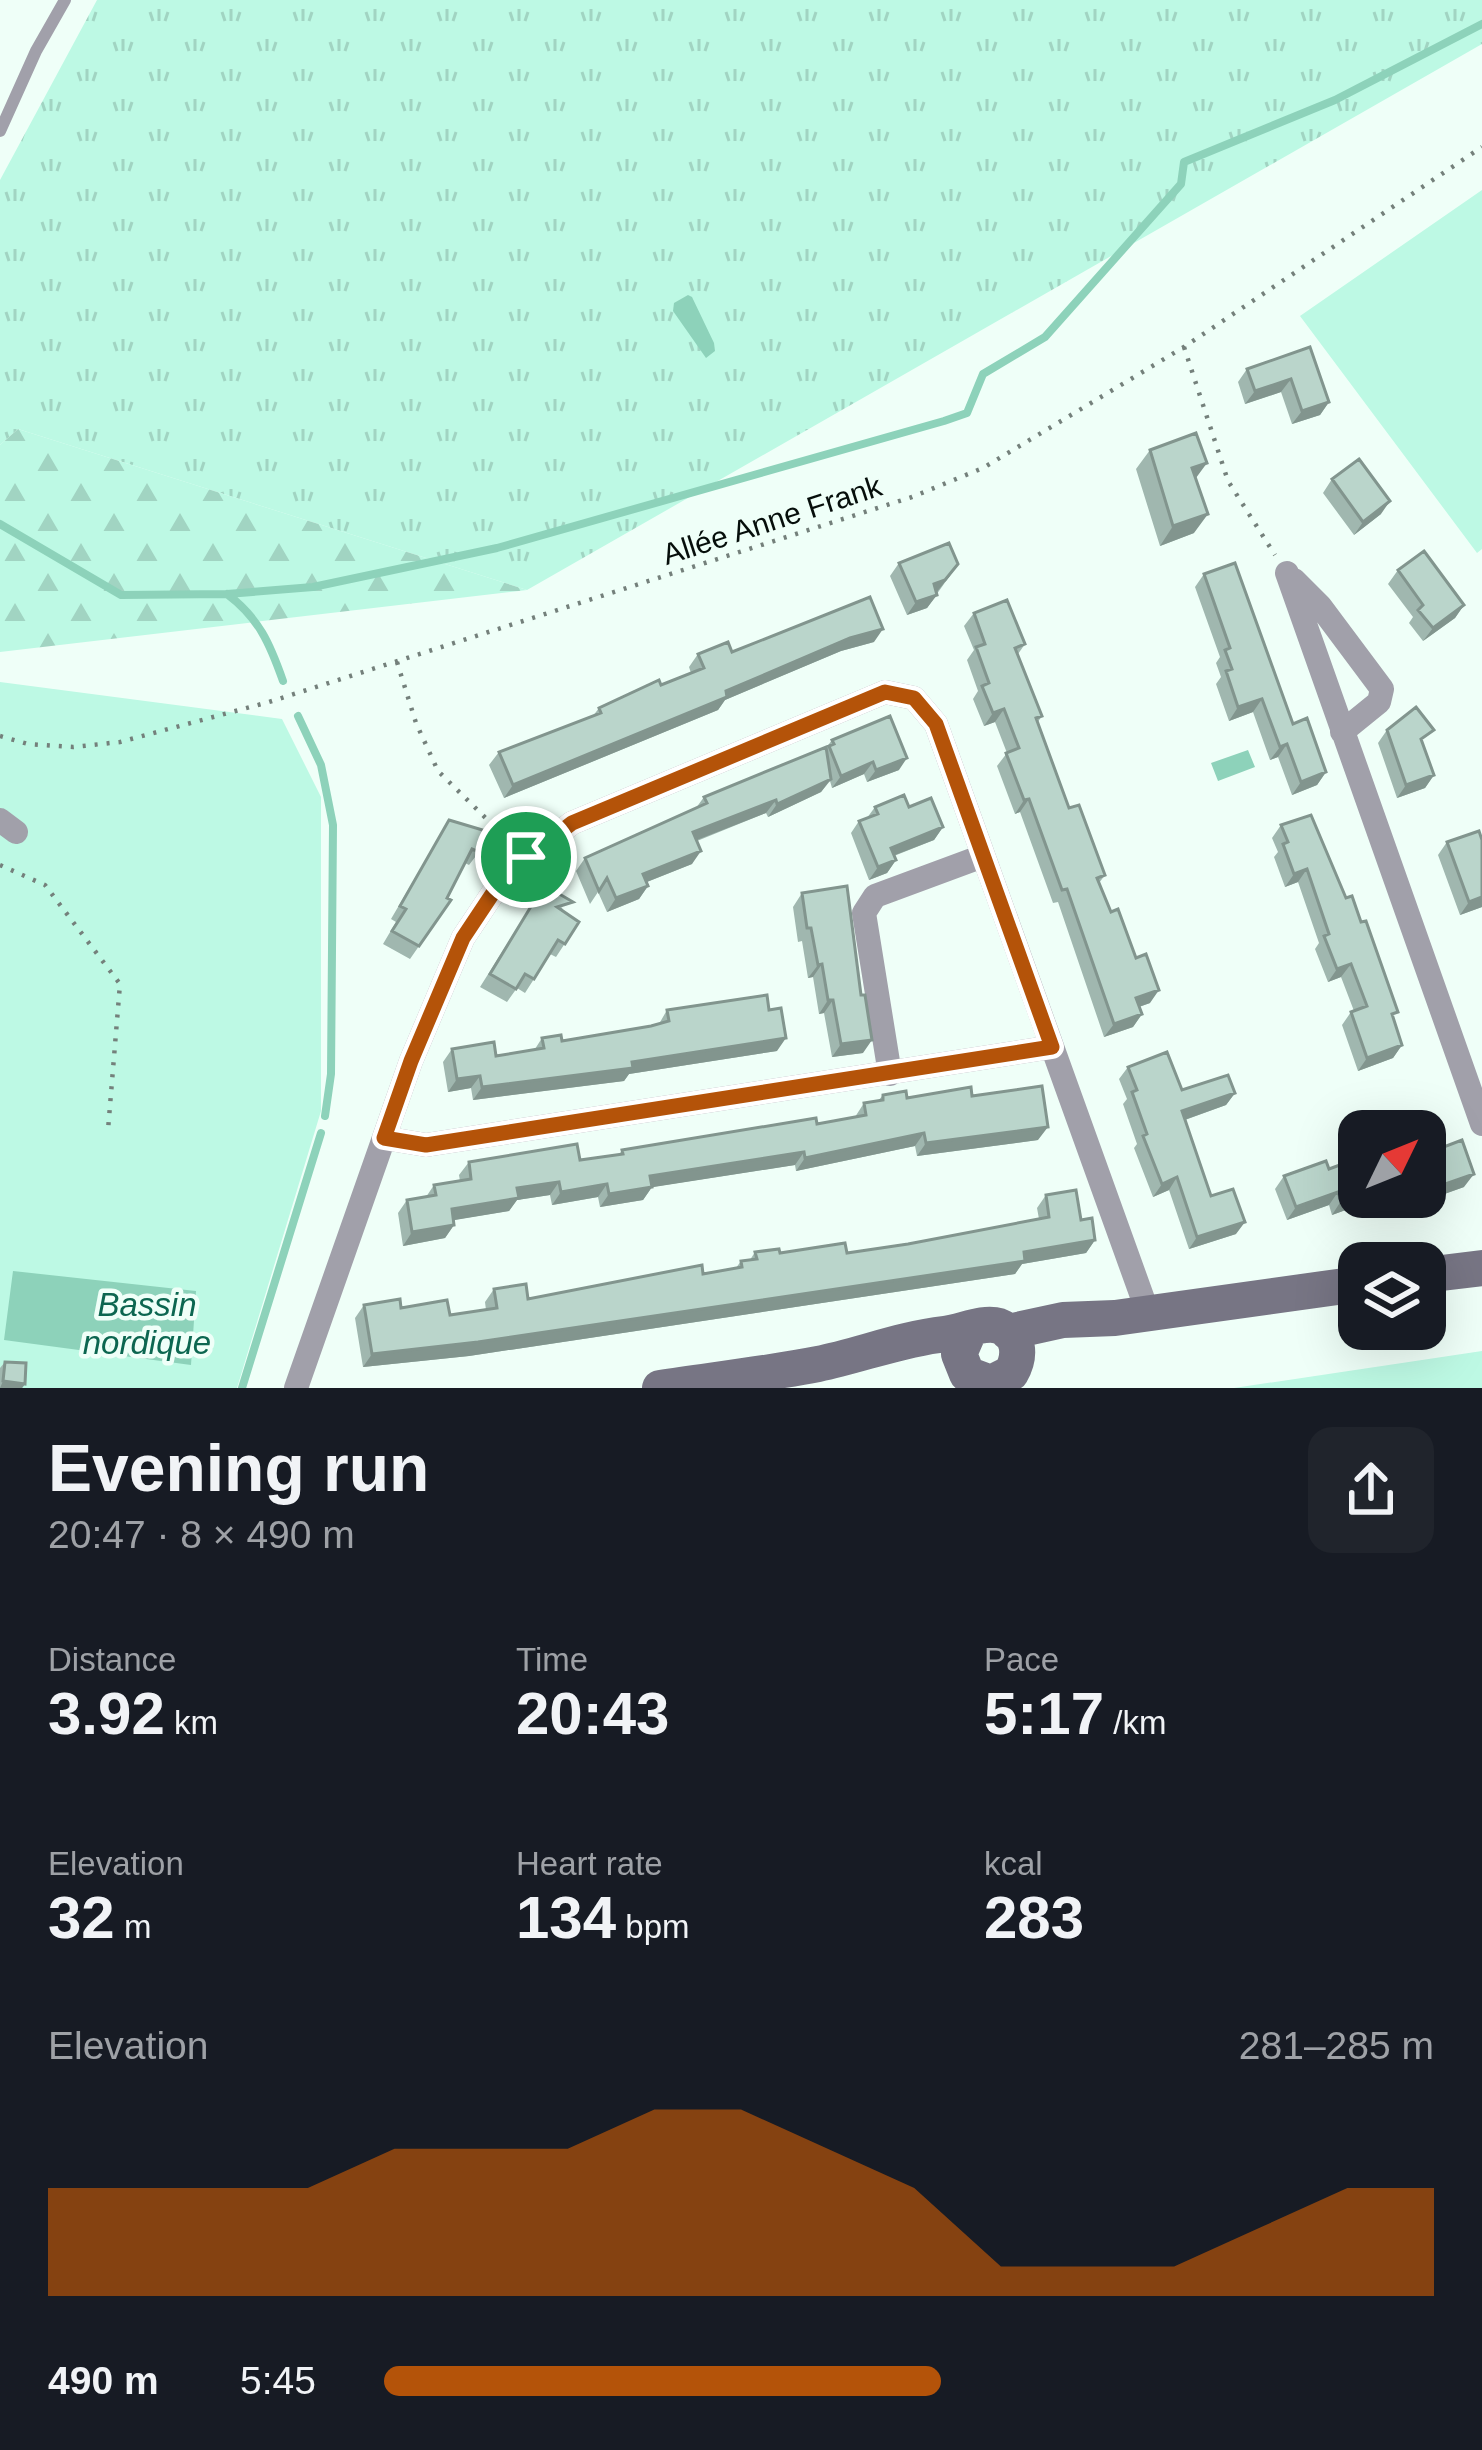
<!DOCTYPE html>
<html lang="en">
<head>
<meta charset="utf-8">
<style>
  :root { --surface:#171b24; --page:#20242c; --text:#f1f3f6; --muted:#9ea1a6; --accent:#b45309 }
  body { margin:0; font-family:Arial,sans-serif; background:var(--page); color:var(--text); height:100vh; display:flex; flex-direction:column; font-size:45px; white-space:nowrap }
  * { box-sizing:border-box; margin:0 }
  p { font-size:39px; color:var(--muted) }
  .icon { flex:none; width:66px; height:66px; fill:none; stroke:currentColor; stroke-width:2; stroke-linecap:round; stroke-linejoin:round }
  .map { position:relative; height:1388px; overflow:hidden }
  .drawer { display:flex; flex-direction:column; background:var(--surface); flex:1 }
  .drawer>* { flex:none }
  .needle { width:78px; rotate:47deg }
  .buttons { position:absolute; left:1338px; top:1110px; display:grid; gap:24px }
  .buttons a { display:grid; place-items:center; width:108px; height:108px; border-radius:24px; background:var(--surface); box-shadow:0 12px 48px #0002; font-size:60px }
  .pin { position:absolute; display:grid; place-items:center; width:102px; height:102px; color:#fff; margin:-51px; border:6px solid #fff; border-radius:50%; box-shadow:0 3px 12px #0007 }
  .round { display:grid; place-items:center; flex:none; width:126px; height:126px; border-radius:24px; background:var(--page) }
  .headline { display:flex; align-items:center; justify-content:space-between; height:204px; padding:0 48px }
  h1 { font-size:66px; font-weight:700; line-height:90px }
  .stats { display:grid; grid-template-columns:repeat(3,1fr); gap:18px; height:204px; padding:12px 48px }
  .stats div { display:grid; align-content:center }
  .stats b { font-size:60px; font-weight:700 }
  .stats small { font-size:33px; font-weight:400 }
  .stats p { font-size:33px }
  .chart { height:336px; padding:24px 48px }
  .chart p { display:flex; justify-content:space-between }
  .chart svg { width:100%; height:216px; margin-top:12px; fill:var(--accent); opacity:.7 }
  ul { padding:0 48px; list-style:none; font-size:39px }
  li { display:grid; grid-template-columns:192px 144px 1fr; align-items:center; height:90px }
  li i { height:30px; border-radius:15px; background:var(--accent) }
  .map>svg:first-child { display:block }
  .grass { fill:url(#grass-tufts) }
  .forest { fill:url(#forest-firs) }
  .green { fill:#bdf9e4 }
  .water { fill:#8dd2ba }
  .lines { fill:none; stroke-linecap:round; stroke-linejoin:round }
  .stream { stroke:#8dd2ba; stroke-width:8 }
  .path { stroke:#74807b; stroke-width:4.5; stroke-dasharray:3 9; stroke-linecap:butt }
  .lane { stroke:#a1a0aa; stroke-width:12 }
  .street { stroke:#a1a0aa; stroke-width:24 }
  .secondary { stroke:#777584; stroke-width:36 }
  .wall { fill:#a0b7af }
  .shaded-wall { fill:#82958e }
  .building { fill:#bad5cb; stroke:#82958e; stroke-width:3 }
  .route-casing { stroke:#fff; stroke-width:24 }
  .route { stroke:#b45309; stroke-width:15 }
  .labels { text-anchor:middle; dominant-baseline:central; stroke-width:9; stroke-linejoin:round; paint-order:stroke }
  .street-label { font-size:30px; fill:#060e0b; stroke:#effff8 }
  .water-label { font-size:33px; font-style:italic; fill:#0c6650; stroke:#effff8 }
</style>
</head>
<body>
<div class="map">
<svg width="1482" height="1388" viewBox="0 0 1482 1388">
  <defs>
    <pattern id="grass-tufts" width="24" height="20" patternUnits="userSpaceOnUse" patternTransform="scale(3)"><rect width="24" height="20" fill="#bdf9e4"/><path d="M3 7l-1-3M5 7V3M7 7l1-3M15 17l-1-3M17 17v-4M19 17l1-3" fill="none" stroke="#a1d4c2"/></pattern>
    <pattern id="forest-firs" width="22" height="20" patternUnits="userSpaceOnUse" patternTransform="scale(3)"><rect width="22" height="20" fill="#bdf9e4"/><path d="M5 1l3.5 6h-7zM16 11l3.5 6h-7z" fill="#a1d4c2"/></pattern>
  </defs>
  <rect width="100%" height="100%" fill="#effff8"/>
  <path class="grass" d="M97,0H1482V44L527,590L18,429L0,445V180Z"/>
  <path class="forest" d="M18,429L527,590L0,652V445Z"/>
  <path class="green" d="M1482,190V549L1477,553L1300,316Z
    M0,682L282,719L321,797V1111L237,1388H0Z
    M1482,1351V1388H1234Z"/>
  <path class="water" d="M688,295L692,297L714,343L715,351L706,358L673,311L674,303Z
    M1248,750L1255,767L1218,781L1211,763Z
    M13,1271L196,1291L191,1365L4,1340Z"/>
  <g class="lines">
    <path class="stream" d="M0,524L121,595L227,594L313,587L497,548L944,421L967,413L983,374L1045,337L1181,184L1184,162L1335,100L1482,24
      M227,594C259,618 270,644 283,681
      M298,716L321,765L333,825L331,1074L325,1116
      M242,1388L321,1133"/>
    <path class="path" d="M1184,347L1228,481L1275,555
      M397,662L416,723L438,771L509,841
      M0,736L28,744L73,747L120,742L269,702L912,497L983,468L1184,347L1482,147
      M0,865L45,885L120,984L108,1130"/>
    <path class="lane" d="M0,131L36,51L65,0"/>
    <path class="street" d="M1287,573L1482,1124
      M1294,580L1320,606L1382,689L1379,702L1342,732
      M0,820L16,832
      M890,1074L864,913L875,896L983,856
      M384,1138L426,1145L1052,1047
      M296,1388L411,1061L463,938L505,875L572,823L885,692L914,698L936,724L1148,1313"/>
    <path class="secondary" d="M1425,1275L1482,1268
      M1008,1332L1063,1320L1115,1318L1359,1284
      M660,1388C713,1380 766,1374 818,1364C861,1355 901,1339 945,1334C962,1332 983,1321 999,1326C1020,1334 1021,1356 1011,1373L991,1383L967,1374L959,1354L969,1331"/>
  </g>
  <path class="wall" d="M1310,347L1329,402L1320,415L1292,424L1281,392L1245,404L1238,382L1247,369Z
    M1150,450L1196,479L1194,533L1160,546L1136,469Z
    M1332,479L1381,514L1354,535L1323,493Z
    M899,563L958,564L927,608L907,615L890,576Z
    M1398,570L1464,605L1455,618L1423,641L1409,623L1413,617L1388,584Z
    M1204,574L1293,724L1326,772L1317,785L1292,795L1278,757L1270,760L1253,712L1229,721L1216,684L1221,677L1216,663L1220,657L1195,587Z
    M974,613L1025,644L1018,654L1042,716L1037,723L1069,808L1105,875L1099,883L1150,1003L1139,1007L1142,1014L1133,1027L1104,1037L1058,902L1053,903L1020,812L1015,814L997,766L1007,753L995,722L984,726L973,699L978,691L967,660L974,650L964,626Z
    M874,642L841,651L725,700L718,710L504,798L489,765L499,752L593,716L599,708L691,673L689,667L698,654Z
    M1387,730L1423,744L1434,775L1425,788L1397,798L1378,743Z
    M832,740L899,770L867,782L864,774L832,788L830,781L821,792L768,817L766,813L697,841L692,864L647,882L648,886L639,899L607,912L598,892L590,904L576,871L585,858L696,808L704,797L826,748Z
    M875,807H909L943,827L934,840L894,856L896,860L887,873L869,880L851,833L859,821L867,818Z
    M449,820L479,852L469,865L465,863L447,898L451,900L410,959L383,944L396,922L391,919Z
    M1281,825L1393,1019L1402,1045L1393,1058L1358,1071L1342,1025L1351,1012L1354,1011L1341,977L1328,982L1315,949L1319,943L1298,882L1285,887L1274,857L1278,852L1272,838Z
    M1482,840V907L1460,915L1438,855L1447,842Z
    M544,885L565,912L579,922L556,957L550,954L525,993L517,988L507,1002L480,987Z
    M802,893L863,1053L832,1057L824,1013L819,1014L813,977L808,978L802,941L798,942L793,907Z
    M667,1010L777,1051L629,1074L624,1081L473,1100L471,1088L448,1092L443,1062L452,1049L496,1056L535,1049L542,1038L562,1041L659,1024Z
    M1128,1067L1182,1090L1235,1093L1226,1105L1185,1120L1211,1196L1236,1234L1189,1249L1169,1190L1153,1197L1134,1148L1137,1144L1123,1104L1127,1099L1119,1079Z
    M883,1095L907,1098L972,1096L1038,1140L917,1156L915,1146L796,1171L795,1165L652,1187L643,1200L600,1207L598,1197L552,1205L550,1195L517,1200L509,1211L453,1220L454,1225L445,1238L403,1246L398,1213L407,1200L426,1197L434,1185L460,1181L459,1175L469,1162L580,1160L619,1155L622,1150L817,1124L855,1117L864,1103L878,1101Z
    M1425,1154L1464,1187L1422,1202L1420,1197H1425Z
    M1329,1169L1359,1197H1409L1377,1209L1373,1200L1332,1215L1329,1205L1287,1220L1275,1189L1284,1176Z
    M1046,1195L1081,1220L1095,1240L1086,1253L1022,1264L1015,1274L469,1356L363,1367L355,1318L364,1305L401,1308L450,1315L486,1310L485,1302L494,1289L528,1299L736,1268L741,1261L750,1260L755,1252L847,1253L908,1244L1039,1219L1037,1208Z
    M5,1362L25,1384L22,1388H0V1368Z"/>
  <path class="shaded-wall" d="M1291,379L1281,392L1245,404L1255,391Z
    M1329,402L1320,415L1292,424L1302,411Z
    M1207,463L1193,482L1192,468Z
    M1390,501L1381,514L1354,535L1363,522Z
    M1208,514L1194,533L1160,546L1173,526Z
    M958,564L949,577L936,593L934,584Z
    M937,595L927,608L907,615L916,602Z
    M1464,605L1455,618L1423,641L1433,628Z
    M883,629L874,642L841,651L725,700L718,710L504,798L513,785L726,691L850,638Z
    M1262,699L1253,712L1229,721L1238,707Z
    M1004,709L995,722L984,726L993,713Z
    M1287,744L1278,757L1270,760L1280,747Z
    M907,758L899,770L867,782L876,770Z
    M873,762L864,774L832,788L841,776Z
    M1326,772L1317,785L1292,795L1301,782Z
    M1434,775L1425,788L1397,798L1406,785Z
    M831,779L821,792L768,817L777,804Z
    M1029,799L1020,812L1015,814L1024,800Z
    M776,800L766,813L684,845L693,832Z
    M943,827L934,840L882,860L891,848Z
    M701,851L692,864L634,887L643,874Z
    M896,860L887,873L869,880L878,867Z
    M1307,869L1298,882L1285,887L1294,874Z
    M648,886L639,899L607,912L616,898Z
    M1482,897V907L1460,915L1469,902Z
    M822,964L813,977L808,978L818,965Z
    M1351,964L1341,977L1328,982L1337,969Z
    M1159,990L1150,1003L1127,1011L1136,998Z
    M828,1000H833L824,1013L819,1014Z
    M1142,1014L1133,1027L1104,1037L1114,1024Z
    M786,1038L777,1051L629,1074L624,1081L473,1100L482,1087Z
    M872,1040L863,1053L832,1057L841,1044Z
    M1402,1045L1393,1058L1358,1071L1367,1058Z
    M480,1076L471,1088L448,1092L457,1079Z
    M1235,1093L1226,1105L1173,1124L1182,1111Z
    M1048,1127L1038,1140L917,1156L926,1143Z
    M924,1133L915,1146L796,1171L805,1158Z
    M804,1152L795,1165L641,1189L650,1176Z
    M1474,1174L1464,1187L1422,1202L1431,1189Z
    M1177,1177L1169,1190L1153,1197L1162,1184Z
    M559,1182L550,1195L517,1200L509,1211L443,1222L452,1209L517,1188Z
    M607,1184L598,1197L552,1205L561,1192Z
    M652,1187L643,1200L600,1207L609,1194Z
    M1338,1192L1329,1205L1287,1220L1296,1207Z
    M1359,1195V1197H1375L1373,1200L1332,1215L1341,1201Z
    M1385,1197H1409L1377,1209Z
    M1245,1222L1236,1234L1189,1249L1197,1237Z
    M454,1225L445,1238L403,1246L412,1232Z
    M1095,1240L1086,1253L1022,1264L1015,1274L469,1356L363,1367L372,1354Z
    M3,1381L25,1384L22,1388H0Z"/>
  <path class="building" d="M1310,347L1329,402L1302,411L1291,379L1255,391L1247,369Z
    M1196,433L1207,463L1192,468L1208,514L1173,526L1150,450Z
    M1359,459L1390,501L1363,522L1332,479Z
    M949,543L958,564L945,580L934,584L937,595L916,602L899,563Z
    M1424,551L1464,605L1433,628L1418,610L1423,605L1398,570Z
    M1235,563L1293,724L1307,718L1326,772L1301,782L1287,744L1280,747L1262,699L1238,707L1226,671L1232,669L1225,650L1230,648L1204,574Z
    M870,597L883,629L850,638L726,691L727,697L513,785L499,752L601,713L599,708L659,680L661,685L704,668L698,654L728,642L732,652Z
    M1007,600L1025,644L1015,648L1042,716L1036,718L1069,808L1079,805L1105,875L1097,878L1111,912L1118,909L1136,958L1146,954L1159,990L1136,998L1142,1014L1114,1024L1067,889L1062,890L1029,799L1024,800L1006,753L1019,748L1004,709L993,713L982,686L989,683L976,647L985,644L974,613Z
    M1416,707L1434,730L1421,739L1434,775L1406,785L1387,730Z
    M890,716L907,758L876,770L873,762L841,776L829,746L834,744L832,740Z
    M826,747L831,779L777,804L776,800L693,832L701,851L643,874L648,886L616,898L607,878L599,891L585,858L707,803L704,797Z
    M904,795L909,807L931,798L943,827L891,848L896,860L878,867L859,821L878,814L875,807Z
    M1311,815L1346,898L1352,896L1361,922L1366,921L1398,1012L1392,1014L1402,1045L1367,1058L1351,1012L1367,1006L1351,964L1337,969L1324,936L1329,934L1307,869L1294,874L1283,844L1288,842L1281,825Z
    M449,820L486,831L479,852L472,849L447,898L451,900L419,946L392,931L406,909L400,906Z
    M1479,831L1482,840V897L1469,902L1447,842Z
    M544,885L573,902L557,907L579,922L565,944L558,940L534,979L525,974L516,989L490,974Z
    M847,886L861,995H865L872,1040L841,1044L833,1000H828L822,964L818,965L811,928H807L802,893Z
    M767,995L769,1010L781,1008L786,1038L632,1062L633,1068L482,1087L480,1076L457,1079L452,1049L494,1042L496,1056L544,1048L542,1038L561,1035L562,1041L651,1026L669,1021L667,1010Z
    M1167,1052L1182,1090L1228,1075L1235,1093L1182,1111L1211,1196L1233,1189L1245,1222L1197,1237L1177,1177L1162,1184L1143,1136L1147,1134L1132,1092L1137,1090L1128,1067Z
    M1042,1086L1048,1127L926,1143L924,1133L805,1158L804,1152L650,1176L652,1187L609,1194L607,1184L561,1192L559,1182L517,1188L519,1198L452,1209L454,1225L412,1232L407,1200L436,1195L434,1185L471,1179L469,1162L577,1144L580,1160L623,1154L622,1150L816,1118L817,1124L866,1115L864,1103L883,1100V1095L906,1091L907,1098L971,1087L972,1096Z
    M1462,1140L1474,1174L1431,1189L1428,1180L1425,1181V1154Z
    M1359,1158V1195L1341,1201L1338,1192L1296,1207L1284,1176L1326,1161L1329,1169Z
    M1076,1190L1081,1220L1092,1218L1095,1240L1024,1252L1025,1261L478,1342L372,1354L364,1305L400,1299L401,1308L447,1300L450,1315L497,1308L494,1289L526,1284L528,1299L702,1265L703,1274L742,1267L741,1261L757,1259L755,1252L779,1249L780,1253L845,1243L847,1253L908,1244L1049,1217L1046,1195Z
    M5,1362L26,1363L25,1384L3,1381Z"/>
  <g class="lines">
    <g class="route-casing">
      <path id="route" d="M885,692L914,698L936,724L1052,1047L426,1145L384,1138L411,1061L463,938L505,875L572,823Z"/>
    </g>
    <use href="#route" class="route"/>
  </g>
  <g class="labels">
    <g class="street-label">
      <text transform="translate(772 520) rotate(-18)">Allée Anne Frank</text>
    </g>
    <g class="water-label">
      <text x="147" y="1304">Bassin<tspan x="147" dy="38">nordique</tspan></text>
    </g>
  </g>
</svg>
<div class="buttons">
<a><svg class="needle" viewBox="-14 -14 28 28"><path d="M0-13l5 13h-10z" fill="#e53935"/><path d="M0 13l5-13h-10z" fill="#9ea1a6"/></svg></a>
<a><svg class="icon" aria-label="layers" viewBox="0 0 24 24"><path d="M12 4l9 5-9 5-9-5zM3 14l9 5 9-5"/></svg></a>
</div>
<div class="pin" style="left:526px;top:857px;background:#1e9e55"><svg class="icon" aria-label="arrive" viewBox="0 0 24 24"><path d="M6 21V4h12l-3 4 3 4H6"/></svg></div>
</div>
<section class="drawer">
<div class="headline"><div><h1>Evening run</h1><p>20:47 · 8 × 490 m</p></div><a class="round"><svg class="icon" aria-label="share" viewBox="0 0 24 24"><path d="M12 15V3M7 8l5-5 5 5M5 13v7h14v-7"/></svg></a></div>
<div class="stats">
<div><p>Distance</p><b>3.92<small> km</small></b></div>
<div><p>Time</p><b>20:43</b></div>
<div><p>Pace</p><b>5:17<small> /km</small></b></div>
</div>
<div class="stats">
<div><p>Elevation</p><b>32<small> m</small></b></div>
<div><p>Heart rate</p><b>134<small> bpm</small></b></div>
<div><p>kcal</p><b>283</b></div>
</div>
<div class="chart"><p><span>Elevation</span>281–285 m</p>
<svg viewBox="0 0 160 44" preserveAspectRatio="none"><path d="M0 44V22L10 22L20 22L30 22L40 14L50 14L60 14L70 6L80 6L90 14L100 22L110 38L120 38L130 38L140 30L150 22L160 22V44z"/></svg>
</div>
<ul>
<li><b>490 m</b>5:45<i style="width:53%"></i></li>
</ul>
</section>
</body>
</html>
